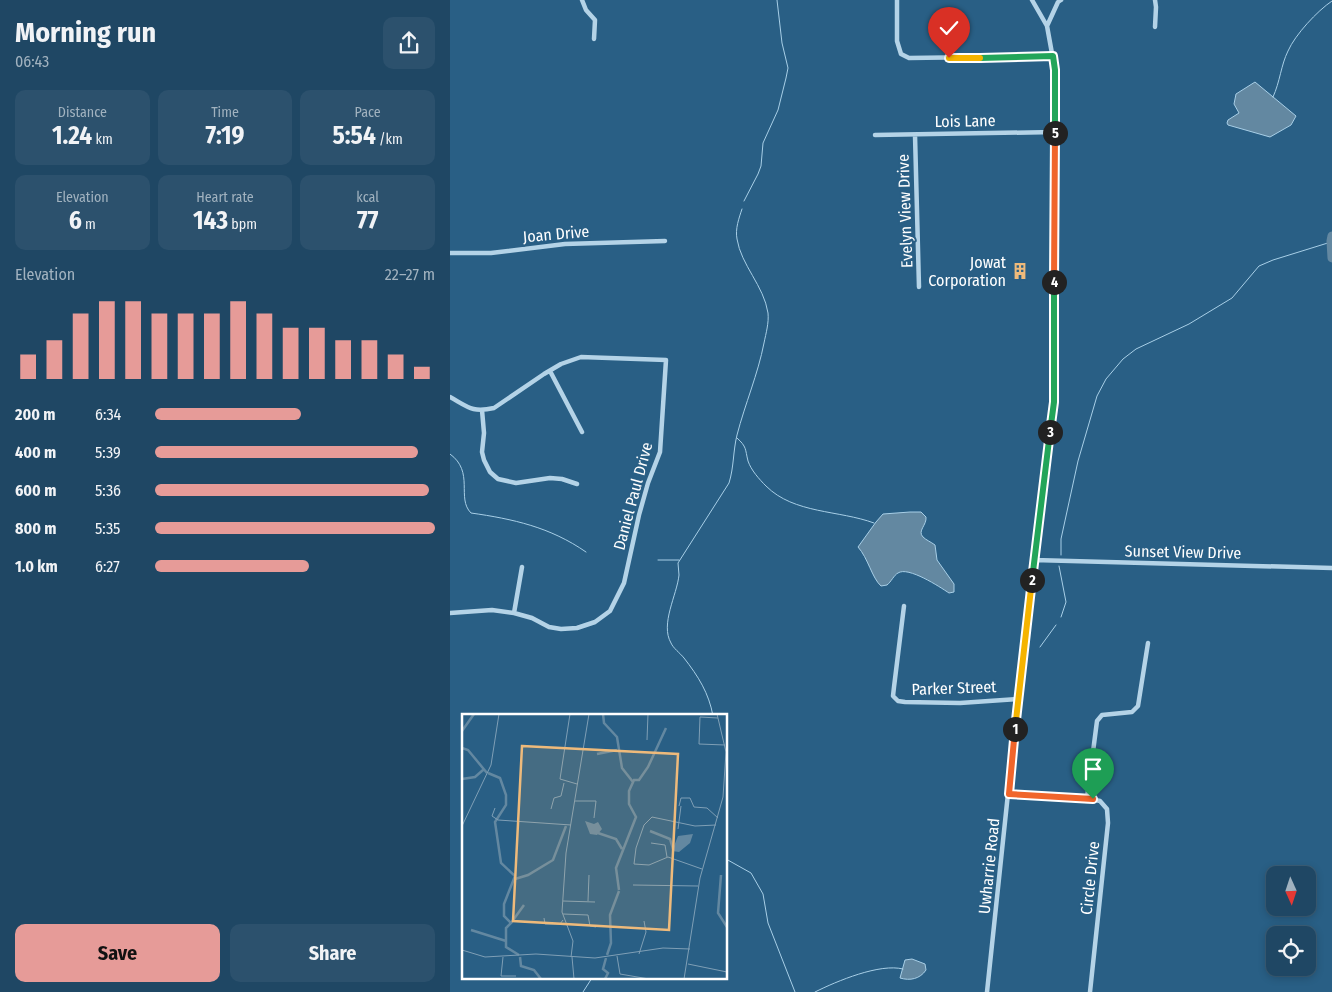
<!DOCTYPE html>
<html lang="en">
<head>
<meta charset="utf-8">
<style>
  :root { --surface:#1f4764; --page:#2c516d; --text:#f1f3f6; --muted:#a1b2bf; --line:#3c5f78; --accent:#e69b98 }
  body { margin:0; font-family:"Fira Sans Condensed",sans-serif; background:var(--page); color:var(--text); height:100vh; display:flex; flex-direction:column; font-size:19px; white-space:nowrap }
  * { box-sizing:border-box; margin:0 }
  p { font-size:16px; color:var(--muted) }
  .icon { flex:none; width:28px; height:28px; fill:none; stroke:currentColor; stroke-width:2; stroke-linecap:round; stroke-linejoin:round }
  .map { position:relative; flex:1; overflow:hidden }
  .details { display:flex; flex-direction:column; background:var(--surface); width:450px }
  .details>* { flex:none }
  .needle { width:32px; rotate:177deg }
  .buttons { position:absolute; left:816px; top:866px; display:grid; gap:10px }
  .buttons a { display:grid; place-items:center; width:50px; height:50px; border-radius:10px; background:var(--surface); box-shadow:0 2px 8px #0003,0 0 0 1px var(--line); font-size:25px }
  .pin { position:absolute; display:grid; place-items:center; width:42px; height:42px; color:#fff; margin:-51px -21px; border-radius:50% 50% 50% 0; rotate:-45deg; box-shadow:0 0 5px #0007 }
  .pin .icon { rotate:45deg }
  .km { position:absolute; width:25px; height:25px; margin:-12px; border-radius:50%; background:#222; color:#fff; font-size:14px; line-height:25px; text-align:center }
  .round { display:grid; place-items:center; flex:none; width:52px; height:52px; border-radius:10px; background:var(--page) }
  .overview { display:flex; align-items:center; justify-content:space-between; height:85px; padding:0 15px }
  h1 { font-size:28px; font-weight:700; line-height:38px }
  .figures { display:grid; grid-template-columns:repeat(3,1fr); gap:8px; height:85px; padding:5px 15px }
  .figures div { display:grid; align-content:center; border-radius:10px; background:var(--page); text-align:center }
  .figures b { font-size:25px; font-weight:700 }
  .figures small { font-size:14px; font-weight:400 }
  .figures p { font-size:14px }
  .chart { height:140px; padding:10px 15px }
  .chart p { display:flex; justify-content:space-between }
  .chart svg { width:100%; height:90px; margin-top:5px; stroke:var(--accent); stroke-width:6 }
  .primary-button { display:flex; gap:10px; margin-top:auto; padding:10px 15px }
  .primary-button a { flex:1; height:58px; border-radius:10px; background:var(--accent); color:#111; font-size:20px; font-weight:700; line-height:58px; text-align:center }
  .primary-button a+a { background:var(--page); color:var(--text) }
  ul { padding:0 15px; list-style:none; font-size:16px }
  li { display:grid; grid-template-columns:80px 60px 1fr; align-items:center; height:38px }
  li i { height:12px; border-radius:6px; background:var(--accent) }
  main { display:flex; flex:1; min-height:0 }
  .map>svg:first-child { display:block }
  .water { fill:#6388a1; stroke:#a8cfe7 }
  .lines { fill:none; stroke-linecap:round; stroke-linejoin:round }
  .stream { stroke:#a8cfe7; stroke-width:1 }
  .river { stroke:#6388a1; stroke-width:9 }
  .minor { stroke:#b4d3e7; stroke-width:4.5 }
  .split-1-casing { stroke:#fff; stroke-width:10 }
  .split-2-casing { stroke:#fff; stroke-width:10 }
  .split-3-casing { stroke:#fff; stroke-width:10 }
  .split-4-casing { stroke:#fff; stroke-width:10 }
  .split-5-casing { stroke:#fff; stroke-width:10 }
  .split-6-casing { stroke:#fff; stroke-width:10 }
  .split-7-casing { stroke:#fff; stroke-width:10 }
  .split-1 { stroke:#f0652b; stroke-width:6 }
  .split-2 { stroke:#f5b400; stroke-width:6 }
  .split-3 { stroke:#22a559; stroke-width:6 }
  .split-4 { stroke:#22a559; stroke-width:6 }
  .split-5 { stroke:#f0652b; stroke-width:6 }
  .split-6 { stroke:#22a559; stroke-width:6 }
  .split-7 { stroke:#f5b400; stroke-width:6 }
  .labels { text-anchor:middle; dominant-baseline:central; stroke-width:4; stroke-linejoin:round; paint-order:stroke }
  .street-label { font-size:16px; fill:#fff; stroke:#295f85 }
  .poi-label { font-size:16px; fill:#fff; stroke:#295f85; text-anchor:end }
  .inset-river { fill:none; stroke:#6388a1; stroke-width:2.5 }
  .inset-road { fill:none; stroke:#7f9fb6; stroke-width:1 }
  .view { fill:#eeba7b; fill-opacity:0.15; stroke:#eeba7b; stroke-width:2.5 }
  .inset-edge { fill:none; stroke:#fff; stroke-width:2.5 }
</style>
</head>
<body>
<main>
<section class="details">
<div class="overview"><div><h1>Morning run</h1><p>06:43</p></div><a class="round"><svg class="icon" aria-label="share" viewBox="0 0 24 24"><path d="M12 15V3M7 8l5-5 5 5M5 13v7h14v-7"/></svg></a></div>
<div class="figures">
<div><p>Distance</p><b>1.24<small> km</small></b></div>
<div><p>Time</p><b>7:19</b></div>
<div><p>Pace</p><b>5:54<small> /km</small></b></div>
</div>
<div class="figures">
<div><p>Elevation</p><b>6<small> m</small></b></div>
<div><p>Heart rate</p><b>143<small> bpm</small></b></div>
<div><p>kcal</p><b>77</b></div>
</div>
<div class="chart"><p><span>Elevation</span>22–27 m</p>
<svg viewBox="0 0 160 44" preserveAspectRatio="none"><path d="M5 44V32M15 44V25M25 44V12M35 44V6M45 44V6M55 44V12M65 44V12M75 44V12M85 44V6M95 44V12M105 44V19M115 44V19M125 44V25M135 44V25M145 44V32M155 44V38"/></svg>
</div>
<ul>
<li><b>200 m</b>6:34<i style="width:52%"></i></li>
<li><b>400 m</b>5:39<i style="width:94%"></i></li>
<li><b>600 m</b>5:36<i style="width:98%"></i></li>
<li><b>800 m</b>5:35<i style="width:100%"></i></li>
<li><b>1.0 km</b>6:27<i style="width:55%"></i></li>
</ul>
<div class="primary-button"><a>Save</a><a>Share</a></div>
</section>
<div class="map">
<svg width="882" height="992" viewBox="0 0 882 992">
  <rect width="100%" height="100%" fill="#295f85"/>
  <path class="water" d="M805,82L846,116L841,125L820,137L778,125L777,123L778,120L789,113L784,104L786,94Z
    M460,512H471L476,517C477,525 467,531 473,537C476,540 481,542 485,545L487,560L504,584V592L499,593C490,587 458,566 448,573C444,575 441,582 437,585L431,586C422,578 418,558 408,547L426,522L433,514Z
    M462,959L475,964L476,970C470,979 460,981 450,978L455,960Z"/>
  <g class="lines">
    <path class="stream" d="M823,97C830,82 831,65 838,51C845,35 867,11 882,1
      M294,201L308,174L311,166L313,143L328,110L336,78L338,68L332,43L327,0
      M287,438C297,447 295,449 298,461C301,470 309,479 316,486C344,514 389,510 424,523
      M0,454C25,472 6,498 21,513C63,519 100,527 136,552
      M611,555V539L628,461L647,396L656,379L673,359L686,349L739,324L782,298L809,266L823,260L881,242
      M208,560H229
      M609,566L616,602L611,617
      M590,647L606,625
      M263,716C259,693 248,676 234,658C230,653 223,648 221,643C210,624 227,595 229,575C229,571 228,567 228,563L279,483C284,467 283,451 287,435C295,404 308,374 314,343C316,333 319,323 318,313C314,286 291,265 287,239C285,229 289,218 292,209
      M276,859L301,873L313,894L318,923L345,992
      M133,992L142,978
      M365,992C387,981 430,963 453,969"/>
    <path class="river" d="M882,236L881,241L882,258"/>
    <path class="minor" d="M132,0L136,10L145,20L144,39
      M447,0V41L451,54L459,58L603,56
      M705,0L706,7L705,27
      M597,26L608,2L611,0
      M425,135L605,132
      M465,135L469,287
      M0,253H41L115,244L215,241
      M100,371L132,432
      M0,397C18,407 22,413 44,408L94,374L111,364L131,357L216,360L210,452L198,483L189,515L174,583L160,611L145,622L127,628L111,629L99,627L82,618L64,613L42,610L0,613
      M32,410L34,433L32,452L34,460L40,472L48,479L66,483L100,478L112,479L127,484
      M584,560L882,568
      M454,606L444,687L443,696L448,701L455,702L510,703L568,699
      M64,613L72,567
      M559,793L637,798L650,801L657,809L658,823L640,992
      M637,798L647,721L652,715L682,712L688,706L698,643
      M537,992L568,699L604,403L605,70L597,26L582,0"/>
  </g>
  <g class="lines">
    <g class="split-1-casing">
      <path id="split-1" d="M565,729L559,794L643,799"/>
    </g>
    <g class="split-2-casing">
      <path id="split-2" d="M565,729L582,580"/>
    </g>
    <g class="split-3-casing">
      <path id="split-3" d="M582,580L600,432"/>
    </g>
    <g class="split-4-casing">
      <path id="split-4" d="M600,432L604,402V282"/>
    </g>
    <g class="split-5-casing">
      <path id="split-5" d="M604,282L605,133"/>
    </g>
    <g class="split-6-casing">
      <path id="split-6" d="M530,58L603,56L605,70V133"/>
    </g>
    <g class="split-7-casing">
      <path id="split-7" d="M499,58H530"/>
    </g>
    <use href="#split-1" class="split-1"/>
    <use href="#split-2" class="split-2"/>
    <use href="#split-3" class="split-3"/>
    <use href="#split-4" class="split-4"/>
    <use href="#split-5" class="split-5"/>
    <use href="#split-6" class="split-6"/>
    <use href="#split-7" class="split-7"/>
  </g>
  <defs>
    <g id="building-bare" transform="scale(1.35)"><path d="M-4-6H4V6H1V3H-1V6H-4ZM-2.5-4.3h1.7v1.8h-1.7ZM.8-4.3h1.7v1.8H.8ZM-2.5-1h1.7V.8h-1.7ZM.8-1h1.7V.8H.8Z" fill="#eeba7b" stroke="#295f85" stroke-width="2.5" paint-order="stroke"/></g>
  </defs>
  <g fill-rule="evenodd">
    <use href="#building-bare" x="570" y="271"/>
  </g>
  <g class="labels">
    <g class="street-label">
      <text transform="translate(515 121) rotate(-1)">Lois Lane</text>
      <text transform="translate(455 211) rotate(-92)">Evelyn View Drive</text>
      <text transform="translate(106 234) rotate(-5)">Joan Drive</text>
      <text transform="translate(183 496) rotate(-75)">Daniel Paul Drive</text>
      <text transform="translate(733 552) rotate(1)">Sunset View Drive</text>
      <text transform="translate(504 688) rotate(-2)">Parker Street</text>
      <text transform="translate(539 866) rotate(-84)">Uwharrie Road</text>
      <text transform="translate(640 878) rotate(-84)">Circle Drive</text>
    </g>
    <g class="poi-label">
      <text x="556" y="262">Jowat<tspan x="556" dy="18">Corporation</tspan></text>
    </g>
  </g>
  <g transform="translate(12 714)">
    <rect width="265" height="265" fill="#295f85"/>
    <path d="M123,107L132,110L136,108L140,115L135,121L128,120ZM231,120L228,129L217,138L210,137L216,122Z" fill="#6388a1"/>
    <path class="inset-river" d="M141,0L142,9L155,23L160,54L171,68M0,17L12,0M0,34L6,36L25,59M135,40L155,36M26,59L38,64L44,81V91L33,108L39,149L53,162L42,190V202L49,209L44,214V233L57,241M0,65L13,63L21,56M188,117L208,125L211,135M136,119L154,125L160,135M259,161L256,199L265,213M53,165L66,161L91,146L104,112M157,176L154,154L174,103L167,90V77L172,66H177L186,53L204,14M49,209L62,191M9,216L44,227M145,241L149,229L148,201L157,177M58,243L59,252L72,256L79,265M143,265L146,259L141,255L144,244"/>
    <path class="inset-road" d="M108,0L98,65L115,70M256,4L238,3L237,30L263,31M185,26L186,0M113,87H134L132,104M217,92L219,84H228L232,93L245,94L256,104M33,94L30,102L36,106L109,111M89,95L92,84L99,82L102,69M0,112L29,51L37,0M216,115L219,92M189,129L203,131L205,143M240,155L206,143L187,151L172,150L174,134L182,111L190,103L233,112L254,111M171,171L236,172M101,187L133,188M126,187L127,161M101,200L126,201L128,212L134,213M82,204L83,210H98L101,206M0,236L23,243L74,240L133,244L201,234L228,235M177,240L184,218L182,207M155,242L158,260L187,265M41,243L39,262H54M109,243L111,227L100,198L104,139L127,0M110,243L112,265M226,250L265,258M222,265L238,164L261,83L264,38L255,0"/>
    <path class="view" d="M60,32L216,40L207,216L51,207Z"/>
    <rect width="265" height="265" class="inset-edge"/>
  </g>
</svg>
<div class="buttons">
<a><svg class="needle" viewBox="-14 -14 28 28"><path d="M0-13l5 13h-10z" fill="#e53935"/><path d="M0 13l5-13h-10z" fill="#a1b2bf"/></svg></a>
<a><svg class="icon" aria-label="locate" viewBox="0 0 24 24"><circle cx="12" cy="12" r="6"/><path d="M12 2v4M12 18v4M2 12h4M18 12h4"/></svg></a>
</div>
<div class="pin" style="left:643px;top:799px;background:#1e9e55"><svg class="icon" aria-label="arrive" viewBox="0 0 24 24"><path d="M6 21V4h12l-3 4 3 4H6"/></svg></div>
<div class="pin" style="left:499px;top:58px;background:#d93025"><svg class="icon" aria-label="check" viewBox="0 0 24 24"><path d="M5 12l5 5 9-10"/></svg></div>
<b class="km" style="left:565px;top:729px">1</b>
<b class="km" style="left:582px;top:580px">2</b>
<b class="km" style="left:600px;top:432px">3</b>
<b class="km" style="left:604px;top:282px">4</b>
<b class="km" style="left:605px;top:133px">5</b>
</div>
</main>
</body>
</html>
